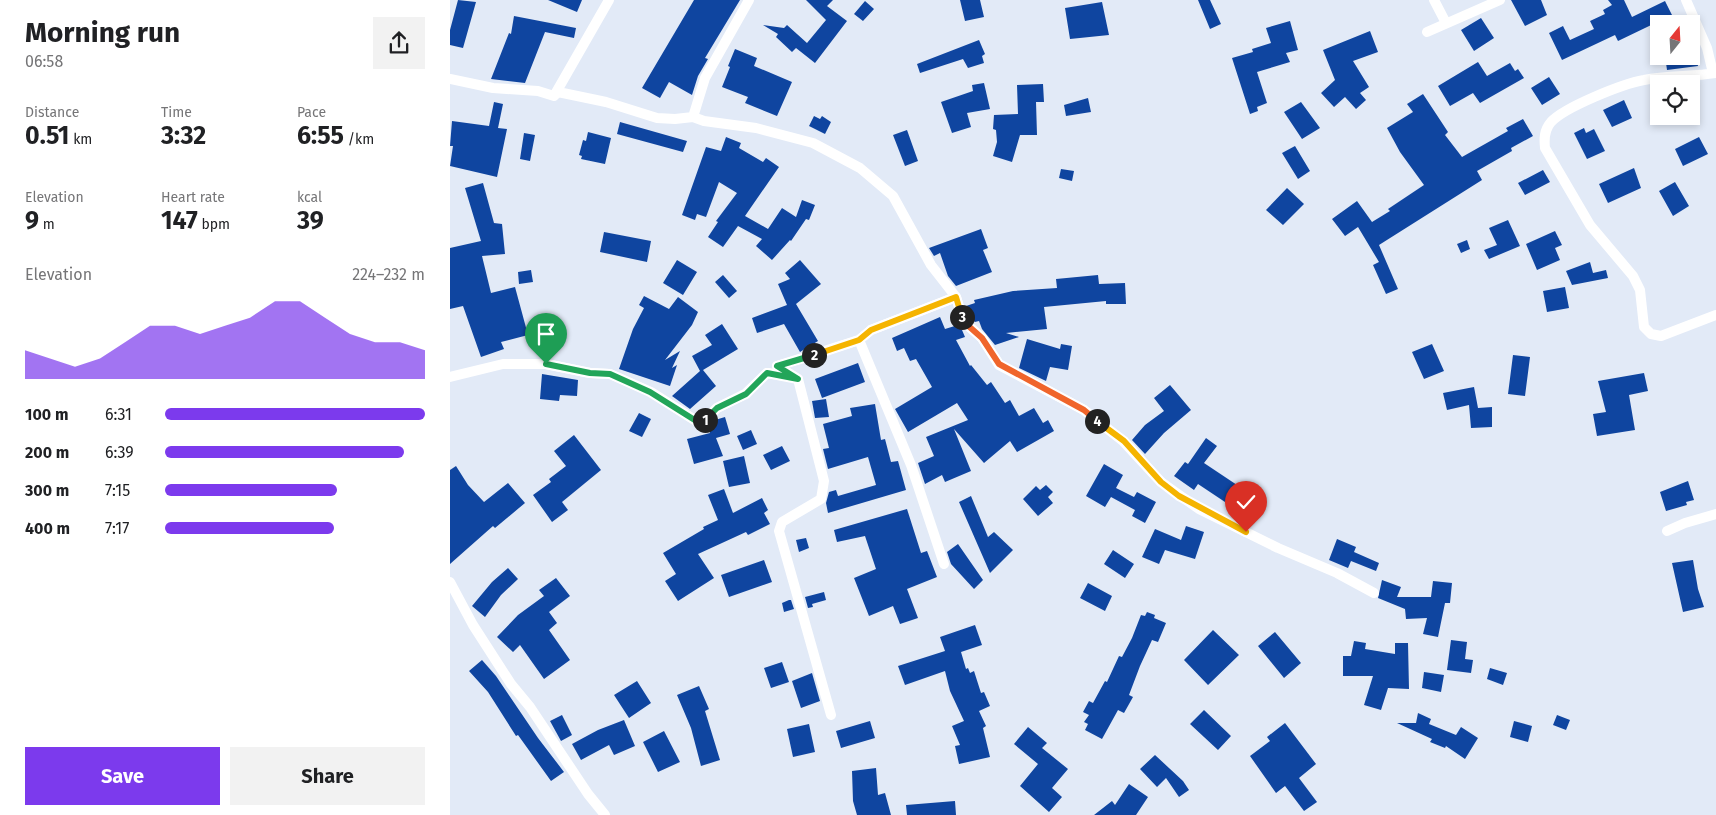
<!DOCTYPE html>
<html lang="en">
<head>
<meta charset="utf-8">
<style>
  :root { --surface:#fff; --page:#f2f2f2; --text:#202124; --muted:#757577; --accent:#7c3aed }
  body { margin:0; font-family:"Fira Sans",sans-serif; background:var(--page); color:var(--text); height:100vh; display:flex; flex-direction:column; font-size:19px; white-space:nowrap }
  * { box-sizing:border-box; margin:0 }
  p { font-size:16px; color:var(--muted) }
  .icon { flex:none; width:28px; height:28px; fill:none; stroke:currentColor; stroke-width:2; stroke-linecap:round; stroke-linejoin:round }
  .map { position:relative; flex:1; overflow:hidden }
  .sheet { display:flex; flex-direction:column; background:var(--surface); width:450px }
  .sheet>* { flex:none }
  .needle { width:32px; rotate:18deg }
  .controls { position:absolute; left:1200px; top:15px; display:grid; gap:10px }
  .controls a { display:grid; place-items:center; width:50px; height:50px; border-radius:0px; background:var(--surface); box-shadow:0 2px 8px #0003; font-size:25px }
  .pin { position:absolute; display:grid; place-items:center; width:42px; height:42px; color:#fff; margin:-51px -21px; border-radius:50% 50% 50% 0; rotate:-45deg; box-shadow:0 0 5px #0007 }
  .pin .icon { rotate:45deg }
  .km { position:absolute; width:25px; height:25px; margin:-12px; border-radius:50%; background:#222; color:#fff; font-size:14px; line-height:25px; text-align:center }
  .round { display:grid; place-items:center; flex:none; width:52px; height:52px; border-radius:0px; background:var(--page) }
  .head { display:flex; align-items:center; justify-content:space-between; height:85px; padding:0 25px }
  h1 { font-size:28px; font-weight:700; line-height:38px }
  .figures { display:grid; grid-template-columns:repeat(3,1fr); gap:8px; height:85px; padding:5px 25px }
  .figures div { display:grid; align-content:center }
  .figures b { font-size:25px; font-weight:700 }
  .figures small { font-size:14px; font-weight:400 }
  .figures p { font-size:14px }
  .chart { height:140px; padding:10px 25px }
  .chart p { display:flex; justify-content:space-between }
  .chart svg { width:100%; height:90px; margin-top:5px; fill:var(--accent); opacity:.7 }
  .primary-button { display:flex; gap:10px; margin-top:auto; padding:10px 25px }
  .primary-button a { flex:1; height:58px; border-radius:0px; background:var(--accent); color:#fff; font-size:20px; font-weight:700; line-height:58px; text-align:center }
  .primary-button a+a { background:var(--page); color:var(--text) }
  ul { padding:0 25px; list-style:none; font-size:16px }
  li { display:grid; grid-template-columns:80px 60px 1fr; align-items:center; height:38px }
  li i { height:12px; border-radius:6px; background:var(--accent) }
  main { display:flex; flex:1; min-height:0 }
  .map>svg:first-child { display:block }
  .building { fill:#0f45a0 }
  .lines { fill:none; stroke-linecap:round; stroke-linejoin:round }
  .street { stroke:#fff; stroke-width:10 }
  .split-1-casing { stroke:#fff; stroke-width:10 }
  .split-2-casing { stroke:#fff; stroke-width:10 }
  .split-3-casing { stroke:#fff; stroke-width:10 }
  .split-4-casing { stroke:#fff; stroke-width:10 }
  .split-5-casing { stroke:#fff; stroke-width:10 }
  .split-1 { stroke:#22a559; stroke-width:6 }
  .split-2 { stroke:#22a559; stroke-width:6 }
  .split-3 { stroke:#f5b400; stroke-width:6 }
  .split-4 { stroke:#f0652b; stroke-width:6 }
  .split-5 { stroke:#f5b400; stroke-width:6 }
</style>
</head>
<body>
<main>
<section class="sheet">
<div class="head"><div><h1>Morning run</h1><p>06:58</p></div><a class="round"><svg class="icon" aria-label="share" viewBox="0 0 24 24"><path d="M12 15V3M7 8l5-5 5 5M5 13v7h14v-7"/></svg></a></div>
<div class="figures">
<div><p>Distance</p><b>0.51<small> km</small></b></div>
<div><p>Time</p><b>3:32</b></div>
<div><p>Pace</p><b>6:55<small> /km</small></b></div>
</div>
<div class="figures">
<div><p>Elevation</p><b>9<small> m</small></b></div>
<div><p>Heart rate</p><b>147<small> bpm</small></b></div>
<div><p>kcal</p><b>39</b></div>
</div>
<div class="chart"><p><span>Elevation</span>224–232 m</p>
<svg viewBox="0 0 160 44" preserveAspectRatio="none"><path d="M0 44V30L10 34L20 38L30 34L40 26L50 18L60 18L70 22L80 18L90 14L100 6L110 6L120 14L130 22L140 26L150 26L160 30V44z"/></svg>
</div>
<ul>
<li><b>100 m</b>6:31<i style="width:100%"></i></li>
<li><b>200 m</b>6:39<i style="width:92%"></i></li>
<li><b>300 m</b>7:15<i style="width:66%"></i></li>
<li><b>400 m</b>7:17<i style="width:65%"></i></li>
</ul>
<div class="primary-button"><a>Save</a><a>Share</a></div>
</section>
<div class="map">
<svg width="1266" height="815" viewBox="0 0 1266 815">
  <rect width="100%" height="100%" fill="#e2eaf7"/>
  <path class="building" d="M8,0L26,2L13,48L0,45V30Z
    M98,0H132L127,12Z
    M244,0H290L255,58L258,59L248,76L242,95L219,82L210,98L192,88Z
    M356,0H383L377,6L397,21L365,63L346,48L342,52L326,37L328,34L313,25L334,28L337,25L357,43L376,20Z
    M510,0H530L534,17L515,21Z
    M748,0H760L771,24L760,29Z
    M1061,0H1091L1097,15L1075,26Z
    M1158,0H1174L1182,17L1215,1L1222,15L1168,41L1165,35L1112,60L1099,33L1113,26L1120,40L1144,29L1140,21L1155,14L1153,10L1162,5Z
    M415,1L424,9L413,21L404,14Z
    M652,2L659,35L620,39L615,8Z
    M64,16L126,28L124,38L95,32L75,83L41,79L59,33L61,34Z
    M1031,18L1044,38L1024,51L1011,30Z
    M840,21L848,50L836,53L840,62L807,72L817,103L807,107L808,111L800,114L782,58L803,52L802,49L821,43L816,28Z
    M920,31L928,52L903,61L919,87L910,93L916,100L906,109L895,97L884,107L871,93L885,80L873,50Z
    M529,40L535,54L532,56L534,63L518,68L513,59L470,73L467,64Z
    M285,49L307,58L304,66L342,82L327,116L295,103L298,97L272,87L280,67L278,66Z
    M1215,56H1246L1248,66L1217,70Z
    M1028,62L1037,76L1060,63L1065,71L1068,69L1074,78L1030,103L1023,93L1000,106L988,86Z
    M1099,77L1110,94L1092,105L1081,88Z
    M534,83L540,109L517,113L521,127L502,133L491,102L523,91L522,85Z
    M593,84L594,102H586L587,135H570L562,162L543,156L547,142L546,130L543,129L544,115L568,114L567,85Z
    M973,94L998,132L995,135L1012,157L1058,131L1056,128L1073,119L1083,136L1061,148L1062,151L1027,171L1032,180L929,245L948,289L936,294L923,265L929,262L908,227L895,236L882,219L907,201L922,222L940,211L938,209L974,185L950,152L937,128L963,112L957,104Z
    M638,98L641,112L616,116L614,105Z
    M1174,100L1182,118L1162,127L1153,110Z
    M44,102L53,104L48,128L57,129L47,177L0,166L3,146H0L2,121L39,126Z
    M851,102L870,128L852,139L834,112Z
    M364,116L370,119L372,116L381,122L375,134L359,126Z
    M170,122L237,141L233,152L167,134Z
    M1134,128L1136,133L1144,129L1155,151L1137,159L1124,133Z
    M457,130L468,161L455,166L443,135Z
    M138,132L161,138L155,164L131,159L132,156L129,155L133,140L136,141Z
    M74,133L85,135L80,161L70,159Z
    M276,137L291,143L289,148L313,162L316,158L329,167L295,216L318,229L332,208L346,217L352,200L365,205L359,220L356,219L341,241L340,240L322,260L306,246L312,239L288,226L273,247L258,237L268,222L266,221L287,193L269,182L256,217L247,214L245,220L232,215L256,147L271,151Z
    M1249,137L1258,154L1233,166L1225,149Z
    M845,146L860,171L848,179L832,153Z
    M1184,168L1191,188L1158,203L1149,184Z
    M611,169L624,171L622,181L609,178Z
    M1093,170L1100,182L1075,195L1068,183Z
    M1225,182L1239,206L1223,216L1209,191Z
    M33,183L44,223L52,224L55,254L32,256L41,293L65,287L78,335L51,342L54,349L31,357L13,306L0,309V248L31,241L15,188Z
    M837,188L854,204L833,225L816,210Z
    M1058,220L1070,246L1039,259L1034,250L1047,245L1039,228Z
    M531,229L538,248L533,250L542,272L506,286L498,276L490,253L484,256L479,248Z
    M1105,231L1112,245L1105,248L1110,260L1087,270L1076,244Z
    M154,232L201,241L197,262L150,252Z
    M1017,240L1020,249L1011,253L1007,244Z
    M227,260L247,272L233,295L213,283Z
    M350,260L371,284L346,304L368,341L350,352L334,324L307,333L302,318L337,305L328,284L340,279L335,273Z
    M1140,262L1143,273L1156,270L1158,278L1122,285L1116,271Z
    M81,270L83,282L69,284L68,272Z
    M273,275L287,291L279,298L265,282Z
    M648,275L649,284L675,283L676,304H656V301L594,307L597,329L556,333L569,337L545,345L532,329L529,321L525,322L520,318L516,306L525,303L524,300L563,291L607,288L606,279Z
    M1115,287L1119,308L1097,312L1093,291Z
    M194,296L219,309L228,297L248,312L242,325L215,360L230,351L222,368L227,365L220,386L169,369L183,329L194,308L189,305Z
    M490,317L495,329L508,325L512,330L515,337L506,340L520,366L521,365L537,385L541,382L555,403L560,400L569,416L584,408L593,423L598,420L604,431L567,452L560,441L534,463L504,429L521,471L495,482L492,475L475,484L468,463L484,456L476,437L518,420L507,403L458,432L445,409L482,387L466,359L460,361L454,348L447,351L442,338Z
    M272,324L288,349L253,370L266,386L240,409L222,396L250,371L242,356L262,345L255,335Z
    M577,339L610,349L611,344L622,346L618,370L600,367L596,381L569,368Z
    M982,344L994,371L974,379L962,352Z
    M1063,355L1080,357L1075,396L1058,394Z
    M408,363L415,382L372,398L365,379Z
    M1194,373L1198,391L1179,395L1185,430L1147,436L1143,414L1156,412L1148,381Z
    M92,374L128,380L127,396L110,395L109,401L90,399Z
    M720,385L741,410L714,433L695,454L682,440L695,425L714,411L704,398Z
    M1024,387L1028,408L1042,407V427L1021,428L1019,405L997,410L993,393Z
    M376,399L379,417L365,418L362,401Z
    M425,404L431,440L435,439L441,462L448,461L456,490L378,513L376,503L379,492L386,490L388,496L426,485L418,457L378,469L373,449L379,448L373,424L402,416L400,408Z
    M189,413L201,419L192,437L179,431Z
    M275,417L280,434L266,438L273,456L244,464L237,439L260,433L258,427L265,420Z
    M301,430L307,444L293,450L287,436Z
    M124,435L151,470L112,502L118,510L102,522L83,495L101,482L99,479L116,466L104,451Z
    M756,438L767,446L754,463L805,497L796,511L783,503L781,506L748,484L744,490L724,476L735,462L738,464Z
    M332,446L340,461L321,470L313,455Z
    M294,456L300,483L279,487L273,461Z
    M654,464L673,475L666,488L684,497L687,492L706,502L695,523L682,516L685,510L661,497L655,507L636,496Z
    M6,466L18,485L34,502L58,483L75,503L45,528L43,526L0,564V470Z
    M1238,481L1244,500L1236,502L1237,505L1216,511L1210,492Z
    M596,485L603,492L598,497L603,503L588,516L573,499L586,486L590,490Z
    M274,489L283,513L312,498L318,510L314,513L320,524L298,535L296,532L248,554L264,578L228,601L215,581L226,574L213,553L254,529L253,527L268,520L258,495Z
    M521,496L538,537L544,532L563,550L540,573L509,502Z
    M457,509L471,553L477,551L487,577L457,589L468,618L450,624L443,606L419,616L404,578L426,569L415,536L387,542L384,530Z
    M736,526L754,532L745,559L715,550L709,564L692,557L705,529L731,540Z
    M356,538L359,548L349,552L346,540Z
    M887,539L906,547L904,552L929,563L926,571L901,561L898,568L879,560Z
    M508,544L533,580L524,589L501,564L497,552Z
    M663,550L684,564L675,578L654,564Z
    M314,560L322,582L279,597L271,575Z
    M1243,560L1248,589L1254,607L1233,612L1222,563Z
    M58,568L68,579L51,595L35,617L22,606L42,582Z
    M106,578L120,596L99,612L107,623L99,630L120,660L94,679L70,645L63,652L47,637L68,615L94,596L89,590Z
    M932,580L951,587L947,597H981L983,581L1002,583L1000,603H995L988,637L973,634L977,618L956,619L955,609L928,598Z
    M638,583L662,596L655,611L630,598Z
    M374,592L376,600L362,604L363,607L358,608L355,597Z
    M339,600H341L344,609L334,612L332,603Z
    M697,612L705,615L704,618L716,623L708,642L702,640L690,666L679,695L683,697L674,713L668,710L652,739L635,730L638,724L634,722L639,715L633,712L639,701L643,703L655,681L657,682L669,656L672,657L682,638L691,615L695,616Z
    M525,625L532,645L511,652L516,669L518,668L520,673L524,671L531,693L534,692L540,706L529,711L536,726L533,728L540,757L509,764L505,746L510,745L502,726L514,721L500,691L495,671L455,685L448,666L495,651L490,637Z
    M763,630L789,655L758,685L734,660Z
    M825,632L851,663L834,678L808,646Z
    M1001,640L1017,642L1015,659L1023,660L1021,673L997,670Z
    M904,641L916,643L915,649L945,654V643H958L959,689L938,688L931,710L914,705L923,676H893V656H901Z
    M32,660L46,676L88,738L114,772L101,781L68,735L66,736L38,692L19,671Z
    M332,662L339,682L321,688L314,668Z
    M1040,668L1057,673L1053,685L1037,679Z
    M974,672L994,675L991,692L972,688Z
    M362,673L370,701L351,708L342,681Z
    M187,681L201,703L179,718L164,695Z
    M249,686L259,709L255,711L270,760L251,766L241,728L227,695Z
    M754,710L781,736L768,750L740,724Z
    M968,713L981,719L979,724L1006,735L1011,727L1028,738L1015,759L996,746L995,748L980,742L982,739L947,723H966Z
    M112,715L122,735L111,741L100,721Z
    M1107,715L1120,720L1116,730L1103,725Z
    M174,720L185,746L164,755L159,745L131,760L122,744L148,730Z
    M420,721L425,738L391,748L386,731Z
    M1064,721L1082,726L1078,742L1060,737Z
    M835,723L866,764L849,778L867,802L854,811L835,786L826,793L800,756L820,741L817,737Z
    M359,724L365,752L343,757L337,729Z
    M578,727L597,743L592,748L618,769L602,788L612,797L599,812L570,786L588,764L564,744Z
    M214,731L230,762L208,772L193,742Z
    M705,755L733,781L739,790L729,797L716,778L707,787L690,769Z
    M426,768L428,795L435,793L441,815H407L403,801L402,771Z
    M679,784L698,797L686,815H644L662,801L665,805Z
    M505,801L506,815H457L456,805Z"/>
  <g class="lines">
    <path class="street" d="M984,0L996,23
      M1236,0L1257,48L1263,73
      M977,32L1050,0
      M1266,73C1242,77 1217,75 1194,80C1172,84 1115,107 1101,122C1094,130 1094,139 1095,148L1140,225L1183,276L1190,290L1194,327L1201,334L1211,336L1266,315
      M0,79L43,88L88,91L104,96L108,92L156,102L207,118L225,119L243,117L254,121L306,128L363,143L410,168L443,196L481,265L506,297L514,322L532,338L549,365L634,410L673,441L711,482L749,509L828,548L887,573L924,593
      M104,96L159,0
      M243,117L255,78L299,0
      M409,340L461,465L494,564
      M0,377L53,364H96L140,373L160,374L201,392L251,424L267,408L295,394L317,373L342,377
      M1217,531L1235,523L1266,514
      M0,582L23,625L61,684L80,707L138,794L155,815
      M381,715L329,531L332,522L371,499L374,481L348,379L327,366L409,340L421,330L506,297"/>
  </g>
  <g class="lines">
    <g class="split-1-casing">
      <path id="split-1" d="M96,364L140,373L160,374L200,392L251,424L255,420"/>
    </g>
    <g class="split-2-casing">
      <path id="split-2" d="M255,420L267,408L296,394L317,373L348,379L327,366L364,355"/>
    </g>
    <g class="split-3-casing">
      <path id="split-3" d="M364,355L409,340L421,330L506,297L512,317"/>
    </g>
    <g class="split-4-casing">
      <path id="split-4" d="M512,317L514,322L532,338L549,364L634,410L647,421"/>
    </g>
    <g class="split-5-casing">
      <path id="split-5" d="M647,421L674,441L711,482L729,496L796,532"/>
    </g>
    <use href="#split-1" class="split-1"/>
    <use href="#split-2" class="split-2"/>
    <use href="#split-3" class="split-3"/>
    <use href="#split-4" class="split-4"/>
    <use href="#split-5" class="split-5"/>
  </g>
</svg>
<div class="controls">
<a><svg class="needle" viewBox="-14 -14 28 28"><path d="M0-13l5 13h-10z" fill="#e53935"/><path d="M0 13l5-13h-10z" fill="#757577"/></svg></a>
<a><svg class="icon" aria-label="locate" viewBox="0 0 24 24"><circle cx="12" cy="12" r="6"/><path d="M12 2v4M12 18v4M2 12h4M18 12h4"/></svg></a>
</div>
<div class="pin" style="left:96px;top:364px;background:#1e9e55"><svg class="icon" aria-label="arrive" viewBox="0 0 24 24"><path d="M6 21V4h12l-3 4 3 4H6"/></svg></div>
<div class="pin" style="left:796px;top:532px;background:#d93025"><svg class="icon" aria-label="check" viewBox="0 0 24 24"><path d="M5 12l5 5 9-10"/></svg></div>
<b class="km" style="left:255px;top:420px">1</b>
<b class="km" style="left:364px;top:355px">2</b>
<b class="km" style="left:512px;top:317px">3</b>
<b class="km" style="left:647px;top:421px">4</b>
</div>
</main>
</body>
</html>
